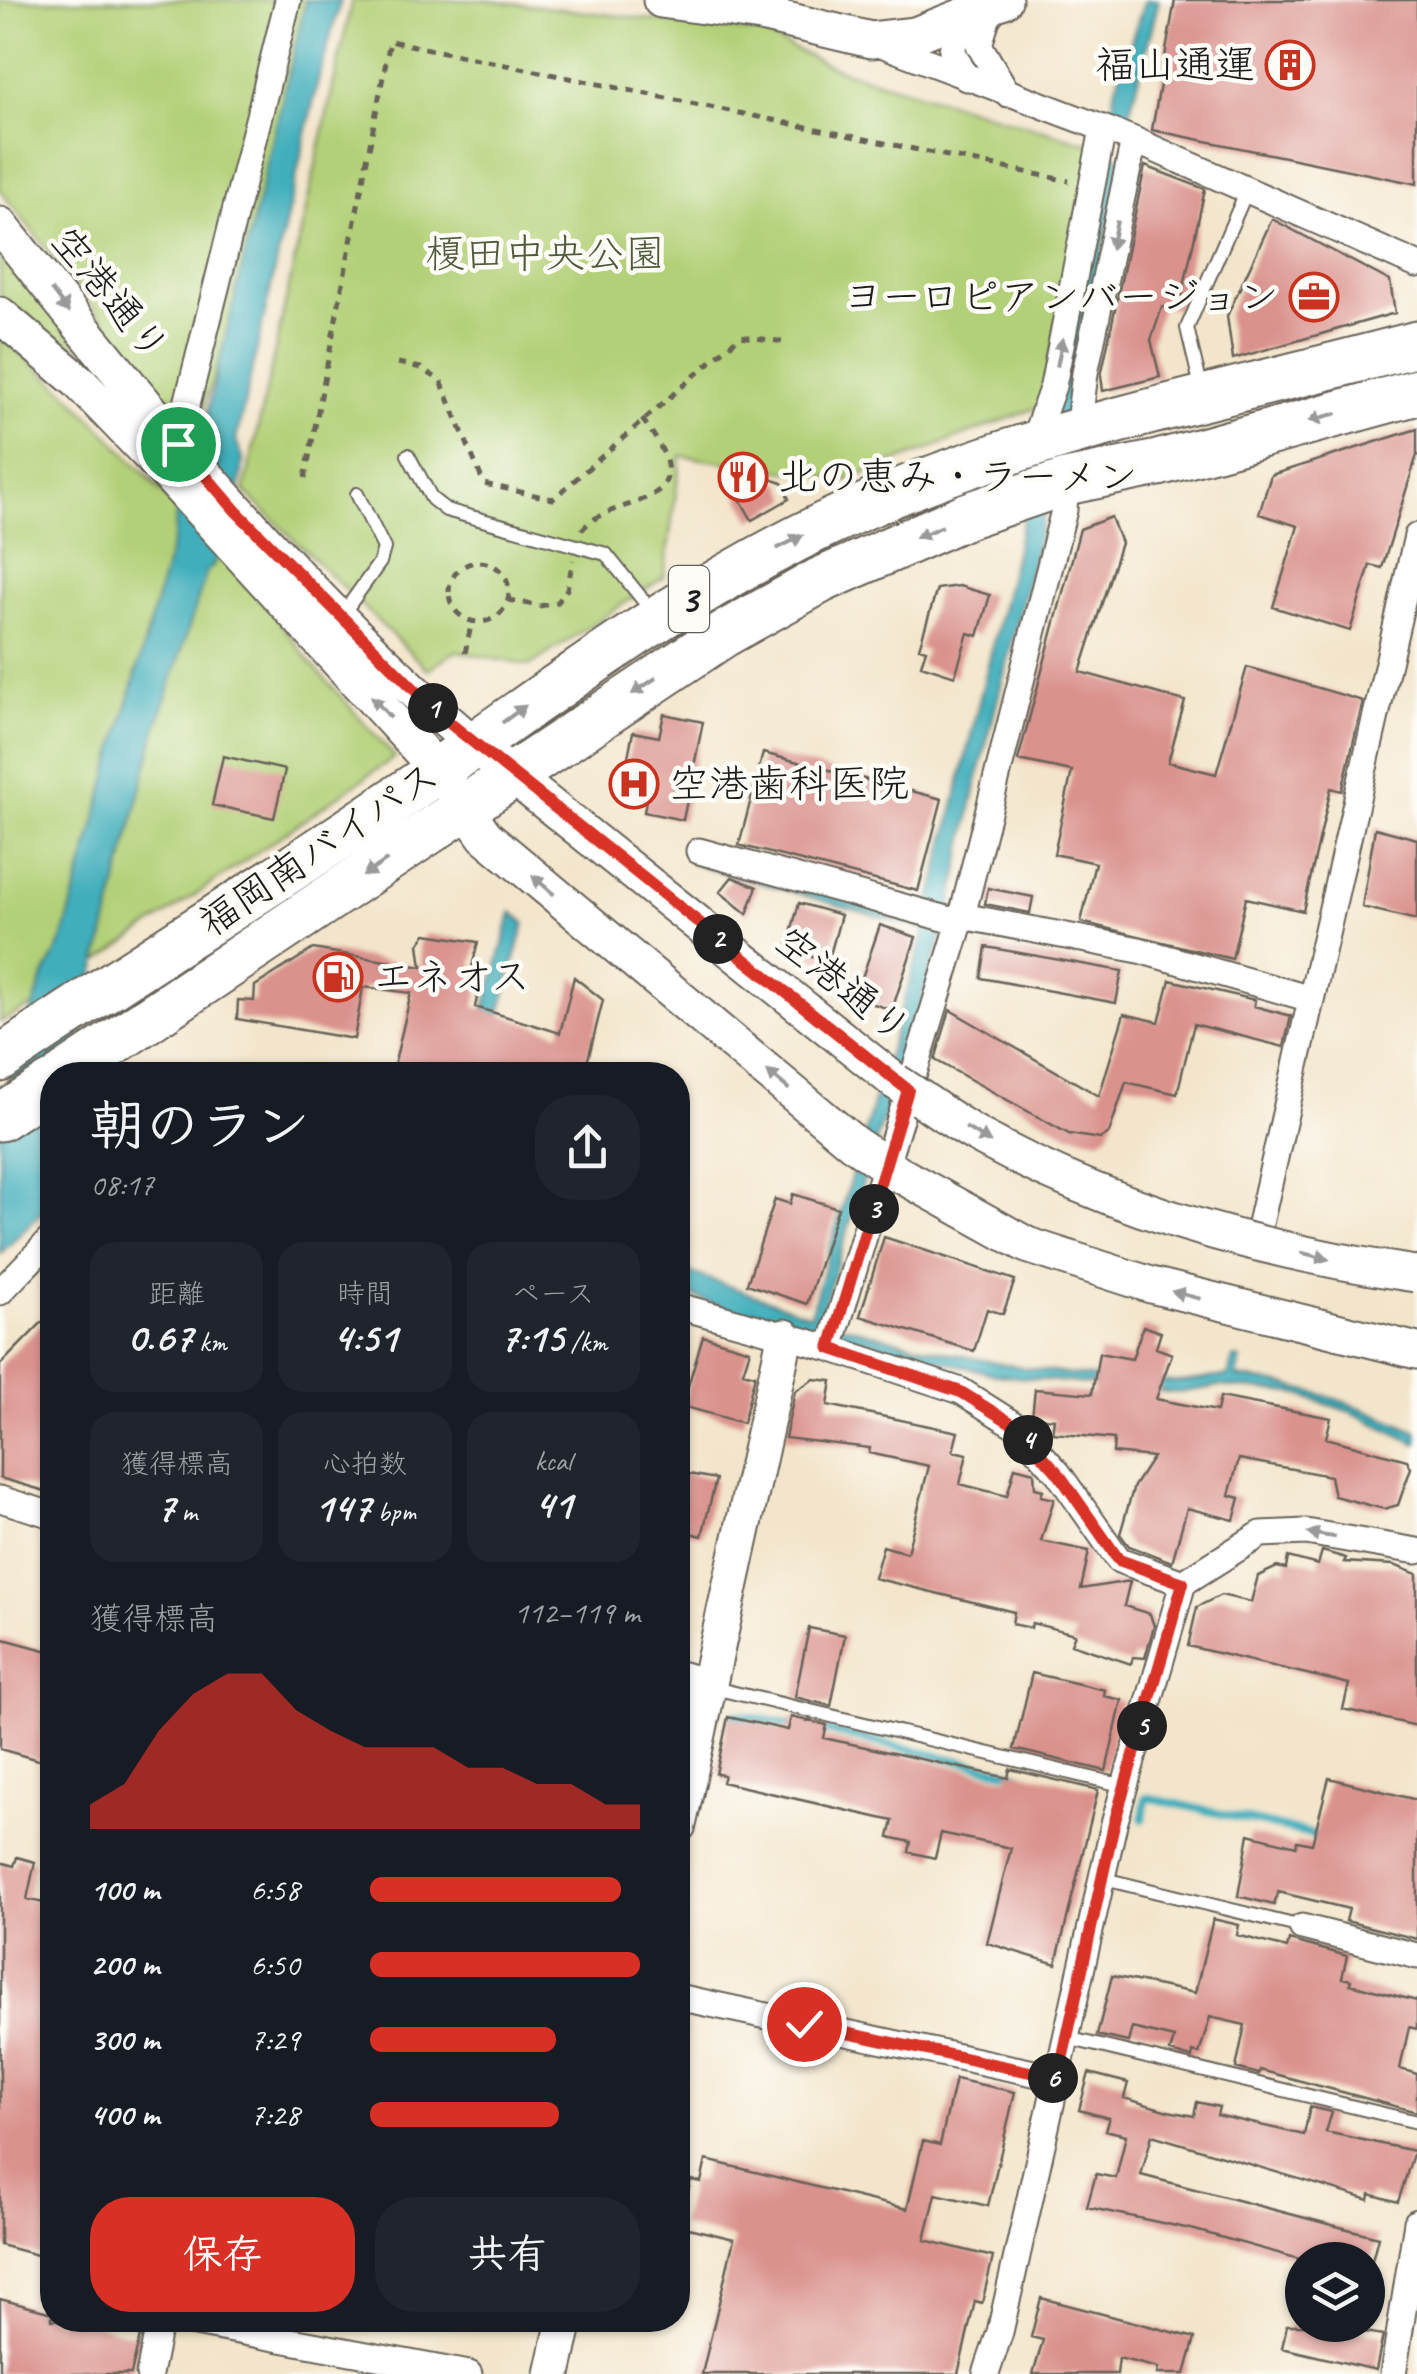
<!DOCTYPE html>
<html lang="ja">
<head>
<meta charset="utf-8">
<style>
  :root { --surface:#171b24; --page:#20242c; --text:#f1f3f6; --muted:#9ea1a6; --accent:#d93025 }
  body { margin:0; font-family:Caveat,"Klee One",sans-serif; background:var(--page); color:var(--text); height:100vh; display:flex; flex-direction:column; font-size:38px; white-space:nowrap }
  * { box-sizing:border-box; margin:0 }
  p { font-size:32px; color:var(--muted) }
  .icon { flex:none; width:55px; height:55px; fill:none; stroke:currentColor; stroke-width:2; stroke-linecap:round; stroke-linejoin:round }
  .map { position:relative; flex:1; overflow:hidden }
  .panel { position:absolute; left:40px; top:1062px; width:650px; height:1270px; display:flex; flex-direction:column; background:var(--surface); border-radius:40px; box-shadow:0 2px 8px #0004 }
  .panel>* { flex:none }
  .fabs { position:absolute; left:1285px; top:2242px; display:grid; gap:20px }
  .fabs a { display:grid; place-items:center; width:100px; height:100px; border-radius:50%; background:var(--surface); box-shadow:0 2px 8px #0004; font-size:50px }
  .pin { position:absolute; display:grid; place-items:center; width:85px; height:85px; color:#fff; margin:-42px; border:5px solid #fff; border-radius:50%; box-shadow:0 2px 10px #0007 }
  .km { position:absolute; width:50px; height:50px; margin:-25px; border-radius:50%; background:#222; color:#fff; font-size:28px; line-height:50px; text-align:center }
  .round { display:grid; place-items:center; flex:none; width:105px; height:105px; border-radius:40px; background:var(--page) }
  .overview { display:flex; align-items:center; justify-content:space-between; height:170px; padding:0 50px }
  h1 { font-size:55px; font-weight:800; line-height:75px }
  .metrics { display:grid; grid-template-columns:repeat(3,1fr); gap:15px; height:170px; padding:10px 50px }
  .metrics div { display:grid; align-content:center; border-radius:25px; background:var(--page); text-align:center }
  .metrics b { font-size:42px; font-weight:800 }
  .metrics small { font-size:28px; font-weight:400 }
  .metrics p { font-size:28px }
  .chart { height:280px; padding:20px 50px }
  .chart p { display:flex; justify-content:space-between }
  .chart svg { width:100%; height:180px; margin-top:10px; fill:var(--accent); opacity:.7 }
  .action { display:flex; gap:20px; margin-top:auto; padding:20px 50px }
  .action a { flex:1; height:115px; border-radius:40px; background:var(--accent); color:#fff; font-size:40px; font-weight:800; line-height:115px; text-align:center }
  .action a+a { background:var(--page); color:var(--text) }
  ul { padding:0 50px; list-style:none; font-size:32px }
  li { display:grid; grid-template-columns:160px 120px 1fr; align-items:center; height:75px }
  li i { height:25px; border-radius:12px; background:var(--accent) }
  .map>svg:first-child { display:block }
  .green { fill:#b2d077; stroke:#67764a; stroke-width:2.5 }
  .water { fill:#3faebb; stroke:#2e656c; stroke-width:2.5 }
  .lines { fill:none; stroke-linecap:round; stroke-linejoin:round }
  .stream { stroke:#3faebb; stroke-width:8 }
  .building { fill:#da928d }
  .lane-casing { stroke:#676259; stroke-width:16 }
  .street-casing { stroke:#676259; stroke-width:29 }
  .secondary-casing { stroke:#676259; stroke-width:39 }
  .highway-casing { stroke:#676259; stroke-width:49 }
  .path { stroke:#676259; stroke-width:5; stroke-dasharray:8 8; stroke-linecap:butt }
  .lane { stroke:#fff; stroke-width:12 }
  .street { stroke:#fff; stroke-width:25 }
  .secondary { stroke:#fff; stroke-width:35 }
  .highway { stroke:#fff; stroke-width:45 }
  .secondary-bridge-casing { stroke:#676259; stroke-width:39; stroke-linecap:butt }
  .secondary-bridge { stroke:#fff; stroke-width:35 }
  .oneway { fill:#999 }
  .route-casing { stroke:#fff; stroke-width:20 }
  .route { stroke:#d93025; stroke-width:12 }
  .labels { text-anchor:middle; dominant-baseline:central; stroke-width:9; stroke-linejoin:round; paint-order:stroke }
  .shield { fill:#fdfcf7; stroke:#605f5e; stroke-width:2.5 }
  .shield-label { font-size:38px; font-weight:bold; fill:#1c1c1c }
  .poi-label { font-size:40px; fill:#1c1c1c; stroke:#fdfcf7; text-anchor:start }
  .park-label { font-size:40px; fill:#505b3c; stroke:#fdfcf7 }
  .street-label { font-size:40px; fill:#1c1c1c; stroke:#fdfcf7 }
</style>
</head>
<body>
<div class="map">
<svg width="1417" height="2374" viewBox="0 0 1417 2374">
  <rect width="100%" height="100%" fill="#fdfcf7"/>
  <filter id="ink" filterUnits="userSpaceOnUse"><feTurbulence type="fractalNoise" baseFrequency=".01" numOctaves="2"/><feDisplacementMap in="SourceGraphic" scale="20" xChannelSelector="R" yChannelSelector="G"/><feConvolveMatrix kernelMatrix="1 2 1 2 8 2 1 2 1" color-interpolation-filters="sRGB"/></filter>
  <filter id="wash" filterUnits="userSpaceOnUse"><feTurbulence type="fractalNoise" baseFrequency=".0048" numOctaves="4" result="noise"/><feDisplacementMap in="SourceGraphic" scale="40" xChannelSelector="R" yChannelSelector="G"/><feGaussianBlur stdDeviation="2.25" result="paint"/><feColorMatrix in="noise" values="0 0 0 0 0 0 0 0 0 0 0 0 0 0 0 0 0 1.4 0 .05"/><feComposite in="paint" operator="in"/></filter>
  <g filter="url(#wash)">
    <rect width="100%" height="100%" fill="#f3e5cb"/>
    <path class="green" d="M0,0H340L194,435L0,190Z
      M352,0H487L760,33L837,69L1094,145L1041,406L848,480L681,456L664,577L529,666L456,651L428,670L244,491Z
      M0,247L94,367L90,370L0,296Z
      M0,336L66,392L248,580L310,662L395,757L37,1004L0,1022Z"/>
    <path class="water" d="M306,0H341L319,77L236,440C238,448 243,453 243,461C242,483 223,562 207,571L157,726L69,1075H52V1202L0,1254V1110L42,980L62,941L174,536L177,504L198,420L207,413Z
      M1145,0H1159L1128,118L1113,113L1114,92Z
      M1111,155L1121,157L1074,398L976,785L950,911L819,1319C932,1351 1055,1381 1175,1382C1192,1382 1210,1377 1228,1376L1233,1358L1241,1359L1237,1377C1303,1385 1357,1404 1417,1432V1444L1351,1412L1293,1393L1220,1386L1178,1393L996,1375L861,1339L787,1330L678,1291V1268L810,1315L925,930L692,863L693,855L930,905Z
      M512,912L525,923L485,1067L466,1075Z"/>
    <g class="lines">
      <path class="stream" d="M678,1700L685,1702
        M735,1714L799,1726
        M818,1729L1019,1774
        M1143,1819L1146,1797L1324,1837"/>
    </g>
    <g id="blocks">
      <path class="building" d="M1175,0H1417V184L1152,130Z
        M1145,166L1205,189L1179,309L1162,307L1151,340L1160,377L1103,391L1101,376Z
        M1272,219L1390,281L1395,313L1233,359L1227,316Z
        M1417,429V455L1382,568L1370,565L1350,631L1273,607L1298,526L1259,514L1271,475Z
        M766,477L782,483L789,499L752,520L737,494Z
        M1111,517L1121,543L1080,672L1185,701L1168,762L1216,774L1247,667L1363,701L1342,791L1331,788L1303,911L1246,898L1232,959L1081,922L1095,863L1054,854L1072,771L1018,760L1080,529Z
        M959,586L990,595L978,636L968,633L955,676L921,665L926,650L919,648L937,589Z
        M664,714L703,722L683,820L644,812L646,800L620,796L633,732L659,737Z
        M763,753L942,799L918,891L739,845Z
        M223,756L285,770L274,818L212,805Z
        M1375,828L1417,839V920L1362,907Z
        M732,877L757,887L747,914L720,892Z
        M988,888L1033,897L1030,913L985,904Z
        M799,903L841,915L830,955L825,953L823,960L798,953L800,947L788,943Z
        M880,925L916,937L892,1010L855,998Z
        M426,934L478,942L472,967L483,970L475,1007L560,1033L574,977L603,1000L584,1075H392L411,993L363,987L354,1039L237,1019L238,1000L254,1001L255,986L313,949L422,967L419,944Z
        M986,947L1122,971L1116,1003L981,978Z
        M1170,980L1255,1000L1254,1006L1291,1016L1284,1047L1194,1024L1177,1094L1126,1082L1109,1133L1100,1139L1069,1134L935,1060L950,1010L1099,1096L1124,1014L1159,1022Z
        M793,1194L838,1208L807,1304L747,1284L775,1199L790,1204Z
        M884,1237L1015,1280L1003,1314L987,1309L974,1351L860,1316Z
        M52,1312V1493L0,1478V1365Z
        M1143,1326L1161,1332L1156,1348L1172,1354L1156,1399L1217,1411L1220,1397L1331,1418L1326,1438L1407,1460L1411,1468L1398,1505L1384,1509L1334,1496L1330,1476L1239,1459L1229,1495L1240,1498L1234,1520L1187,1508L1172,1562L1129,1546L1120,1534L1134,1486L1153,1457L1113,1453L1114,1439L1052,1433L1054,1419L1032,1417L1035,1389L1092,1394L1099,1353L1132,1359Z
        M703,1336L750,1350L743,1372L755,1375L743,1423L682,1406Z
        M814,1379L832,1381L828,1405L958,1432L953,1451L967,1454L960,1484L1007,1496L1015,1467L1034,1472L1035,1488L1043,1490L1041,1496L1054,1499L1041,1541L1089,1551L1081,1589L1130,1581L1124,1606L1150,1614L1154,1626L1145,1658L1133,1657L1131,1664L1071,1644L1075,1634L1032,1623L1031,1628L1012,1624L1014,1612L874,1578L883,1546L907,1553L929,1466L869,1453L870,1448L785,1438L795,1391Z
        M678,1472L716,1479L702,1536L678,1530Z
        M1322,1551L1346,1558L1344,1562L1394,1565L1417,1574V1726L1343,1709L1349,1684L1188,1646L1197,1607L1221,1595L1251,1602L1258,1576L1277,1567L1286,1569L1288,1557L1318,1565Z
        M809,1628L845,1635L831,1706L795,1697Z
        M0,1638L52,1652V1764L0,1749Z
        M1032,1673L1105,1690L1104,1696L1122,1700L1106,1771L1014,1749Z
        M728,1717L788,1730L791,1717L827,1725L824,1738L1008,1778L1010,1769L1098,1790L1056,1964L987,1943L1011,1848L941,1833L935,1858L909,1852L911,1842L889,1837L893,1821L722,1782L724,1775L716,1774Z
        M1329,1778L1417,1800V1939L1346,1921L1349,1909L1278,1892L1274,1905L1238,1896L1249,1834L1296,1846L1297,1841L1312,1844Z
        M17,1857L35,1862L27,1899L52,1905V2259L0,2245V1862L14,1866Z
        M1213,1919L1239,1925L1237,1935L1287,1948L1289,1940L1347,1956L1342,1978L1351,1980L1350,1984L1417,2001V2029L1409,2027L1400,2069L1417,2074V2112L1260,2070L1259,2074L1236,2068L1245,2025L1210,2017L1199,2054L1193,2052L1192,2058L1170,2052L1174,2038L1132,2028L1128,2042L1097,2035L1112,1976L1195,1993Z
        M1089,2073L1128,2083L1124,2098L1168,2111L1194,2116L1197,2102L1219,2107L1217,2115L1304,2135L1310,2107L1332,2112L1326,2132L1414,2151L1398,2202L1370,2194L1369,2200L1152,2135L1141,2175L1378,2237L1372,2260H1303L1195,2230L1087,2207L1096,2174L1116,2178L1126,2135L1105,2130L1109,2118L1079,2110Z
        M955,2079L1015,2092L988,2206L936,2194L925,2240L993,2257L982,2303L975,2301L958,2374H702L734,2239L680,2226L691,2180L701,2182L706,2160L907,2209L923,2141L940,2145Z
        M1041,2298L1195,2338L1185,2374H1157L1158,2368L1119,2358L1117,2374H1033L1043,2340L1031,2337Z
        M0,2299L52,2313V2320H79L140,2336L131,2374H0Z
        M1287,2325H1324L1383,2335L1376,2370L1282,2348Z"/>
    </g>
  </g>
  <g filter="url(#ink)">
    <use href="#blocks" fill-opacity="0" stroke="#676259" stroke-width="2.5"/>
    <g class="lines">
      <g class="lane-casing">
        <path id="lane" d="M1202,391L1187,328L1247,190
          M408,455L432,499L446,510L606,554L655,615
          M342,615L380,562L384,548L357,494
          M714,1688L1125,1786
          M1104,1879L1302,1927
          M1067,2038L1417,2122"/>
      </g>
      <g class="street-casing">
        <path id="street" d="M998,3L987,19L979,45L1008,94
          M962,18L952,50L966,78
          M876,42L1134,140L1417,265
          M1078,431L1085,373L1134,140
          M177,444L288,0
          M1032,445L1053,386L1103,129
          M699,851L951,920L962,916L1139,950L1311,999
          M1256,1241L1417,536
          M0,1292L52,1238
          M678,1306L830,1348L961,1391L1016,1426L1058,1473L1119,1560L1183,1583L1261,1534L1306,1532L1417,1551
          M830,1348L962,916L1064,510L1066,482
          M0,1499L52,1515
          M1302,1927L1417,1956
          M678,1997L1057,2078
          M179,2320L469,2374
          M149,2374L160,2320
          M986,2374L1000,2332L1114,1824L1183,1583
          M1393,2374L1417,2222"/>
      </g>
      <g class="secondary-casing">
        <path id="secondary" d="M661,0L761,14L871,40L915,35L1004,0
          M0,225C145,409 295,590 473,744L896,1082
          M0,315L78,381L165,471L438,770L485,836L853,1143L897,1173L1027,1245L1151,1285L1417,1351
          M678,1679L709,1687
          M678,1825L785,1337
          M553,2374L565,2320"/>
      </g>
      <g class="highway-casing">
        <path id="highway" d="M0,1059C144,961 294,871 437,771C572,676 703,579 854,511C1033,430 1228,395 1417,344
          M65,1075L724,634L821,580L966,516L1066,482L1158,463L1417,392
          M0,1118L52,1084"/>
      </g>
      <path class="path" d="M398,363L421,368L441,381L484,484L553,499L740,336L786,342
        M305,478L390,41L1069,181
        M582,530C609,492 716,515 642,419
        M449 592a30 30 0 1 1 60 0a30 30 0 1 1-60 0Z
        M508,600L540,606L558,602L567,589L573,560
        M465,653L472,621"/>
      <use href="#lane" class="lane"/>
      <use href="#street" class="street"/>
      <use href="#secondary" class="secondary"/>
      <use href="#highway" class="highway"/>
      <g class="secondary-bridge-casing">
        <path id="secondary-bridge" d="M896,1082C926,1101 954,1123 986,1140C1118,1212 1267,1252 1415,1274"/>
      </g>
      <use href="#secondary-bridge" class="secondary-bridge"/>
    </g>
    <defs><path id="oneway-solid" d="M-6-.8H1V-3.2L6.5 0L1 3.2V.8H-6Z" transform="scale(2.5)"/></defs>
    <g class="oneway">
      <use href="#oneway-solid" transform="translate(1114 235) rotate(102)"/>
      <use href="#oneway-solid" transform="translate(60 301) rotate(52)"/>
      <use href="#oneway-solid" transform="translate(1060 352) rotate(-79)"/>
      <use href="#oneway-solid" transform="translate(1323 417) rotate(165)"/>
      <use href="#oneway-solid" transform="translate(929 532) rotate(157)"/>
      <use href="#oneway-solid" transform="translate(790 542) rotate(-27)"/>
      <use href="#oneway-solid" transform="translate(644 686) rotate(146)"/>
      <use href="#oneway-solid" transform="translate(381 707) rotate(-132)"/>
      <use href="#oneway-solid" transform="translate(514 714) rotate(-36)"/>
      <use href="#oneway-solid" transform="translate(375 868) rotate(146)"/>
      <use href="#oneway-solid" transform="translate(543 885) rotate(-139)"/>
      <use href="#oneway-solid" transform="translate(778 1080) rotate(-140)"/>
      <use href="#oneway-solid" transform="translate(978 1135) rotate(31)"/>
      <use href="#oneway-solid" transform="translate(1315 1256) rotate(14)"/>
      <use href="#oneway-solid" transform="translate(1186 1295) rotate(-165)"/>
      <use href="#oneway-solid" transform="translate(1321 1535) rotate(-171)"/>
    </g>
  </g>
  <g class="lines" filter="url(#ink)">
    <g class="route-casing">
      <path id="route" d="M178,444L236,511L442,717L908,1090L830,1348L961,1392L1016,1426L1058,1473L1119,1560L1183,1583L1114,1824L1058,2078L804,2024"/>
    </g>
    <use href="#route" class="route"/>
  </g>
  <defs>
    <g id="building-ring" transform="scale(2.5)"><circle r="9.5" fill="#fdfcf7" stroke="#c8321e" stroke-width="1.5"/><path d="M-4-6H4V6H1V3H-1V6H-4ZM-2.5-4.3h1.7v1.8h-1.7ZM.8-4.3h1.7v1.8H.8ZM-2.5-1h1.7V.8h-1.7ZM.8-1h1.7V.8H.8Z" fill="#c8321e"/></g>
    <g id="office-ring" transform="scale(2.5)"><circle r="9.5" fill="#fdfcf7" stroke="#c8321e" stroke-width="1.5"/><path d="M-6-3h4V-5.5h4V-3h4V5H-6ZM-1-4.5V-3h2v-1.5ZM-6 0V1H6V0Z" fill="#c8321e"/></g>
    <g id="restaurant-ring" transform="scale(2.5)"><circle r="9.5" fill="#fdfcf7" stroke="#c8321e" stroke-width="1.5"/><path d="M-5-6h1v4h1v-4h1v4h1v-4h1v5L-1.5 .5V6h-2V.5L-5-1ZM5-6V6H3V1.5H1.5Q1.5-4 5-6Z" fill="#c8321e"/></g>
    <g id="hospital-ring" transform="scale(2.5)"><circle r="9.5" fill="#fdfcf7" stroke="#c8321e" stroke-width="1.5"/><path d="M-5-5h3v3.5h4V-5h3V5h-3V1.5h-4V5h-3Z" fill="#c8321e"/></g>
    <g id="fuel-ring" transform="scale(2.5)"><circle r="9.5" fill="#fdfcf7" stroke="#c8321e" stroke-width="1.5"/><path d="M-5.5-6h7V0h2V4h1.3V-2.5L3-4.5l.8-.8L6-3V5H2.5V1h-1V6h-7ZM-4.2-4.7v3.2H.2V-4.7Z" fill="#c8321e"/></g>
  </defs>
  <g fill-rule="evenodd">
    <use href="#building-ring" x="1290" y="65"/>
    <use href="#office-ring" x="1314" y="297"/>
    <use href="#restaurant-ring" x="743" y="477"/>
    <use href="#hospital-ring" x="634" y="784"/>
    <use href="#fuel-ring" x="338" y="977"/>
  </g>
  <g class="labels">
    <rect class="shield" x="669" y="566" width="40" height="66" rx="8"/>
    <g class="shield-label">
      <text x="689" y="599">3</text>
    </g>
    <g class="poi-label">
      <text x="1255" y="65" text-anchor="end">福山通運</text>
      <text x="1279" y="297" text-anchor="end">ヨーロピアンバージョン</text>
      <text x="778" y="477">北の恵み・ラーメン</text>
      <text x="669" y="784">空港歯科医院</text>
      <text x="373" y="977">エネオス</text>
    </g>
    <g class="park-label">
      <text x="545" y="254">榎田中央公園</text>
    </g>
    <g class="street-label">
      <text transform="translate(110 294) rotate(51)">空港通り</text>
      <text transform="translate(319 849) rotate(-34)">福岡南バイパス</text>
      <text transform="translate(843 985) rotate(39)">空港通り</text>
    </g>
  </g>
</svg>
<div class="fabs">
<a><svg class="icon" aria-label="layers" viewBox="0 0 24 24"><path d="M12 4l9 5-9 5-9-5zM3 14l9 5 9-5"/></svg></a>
</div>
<div class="pin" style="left:178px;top:444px;background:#1e9e55"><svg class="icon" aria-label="arrive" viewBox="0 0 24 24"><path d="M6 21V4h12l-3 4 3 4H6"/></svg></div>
<div class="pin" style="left:804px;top:2024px;background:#d93025"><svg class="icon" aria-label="check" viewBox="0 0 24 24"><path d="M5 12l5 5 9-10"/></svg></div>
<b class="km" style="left:433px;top:708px">1</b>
<b class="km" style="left:718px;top:939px">2</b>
<b class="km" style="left:874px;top:1209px">3</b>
<b class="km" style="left:1028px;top:1440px">4</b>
<b class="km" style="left:1142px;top:1726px">5</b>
<b class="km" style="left:1053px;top:2078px">6</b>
<section class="panel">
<div class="overview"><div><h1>朝のラン</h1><p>08:17</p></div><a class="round"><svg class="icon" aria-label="share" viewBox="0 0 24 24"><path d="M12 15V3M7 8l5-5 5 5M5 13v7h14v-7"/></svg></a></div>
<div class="metrics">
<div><p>距離</p><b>0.67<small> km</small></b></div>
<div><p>時間</p><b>4:51</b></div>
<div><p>ペース</p><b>7:15<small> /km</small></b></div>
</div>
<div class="metrics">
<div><p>獲得標高</p><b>7<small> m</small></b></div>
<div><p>心拍数</p><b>147<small> bpm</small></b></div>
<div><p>kcal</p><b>41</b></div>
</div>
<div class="chart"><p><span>獲得標高</span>112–119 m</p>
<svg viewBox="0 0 160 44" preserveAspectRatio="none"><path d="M0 44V38L10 33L20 20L30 11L40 6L50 6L60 15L70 20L80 24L90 24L100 24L110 29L120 29L130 33L140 33L150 38L160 38V44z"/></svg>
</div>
<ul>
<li><b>100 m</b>6:58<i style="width:93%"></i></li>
<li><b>200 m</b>6:50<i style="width:100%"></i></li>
<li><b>300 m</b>7:29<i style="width:69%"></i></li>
<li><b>400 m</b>7:28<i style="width:70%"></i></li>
</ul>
<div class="action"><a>保存</a><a>共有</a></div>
</section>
</div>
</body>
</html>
